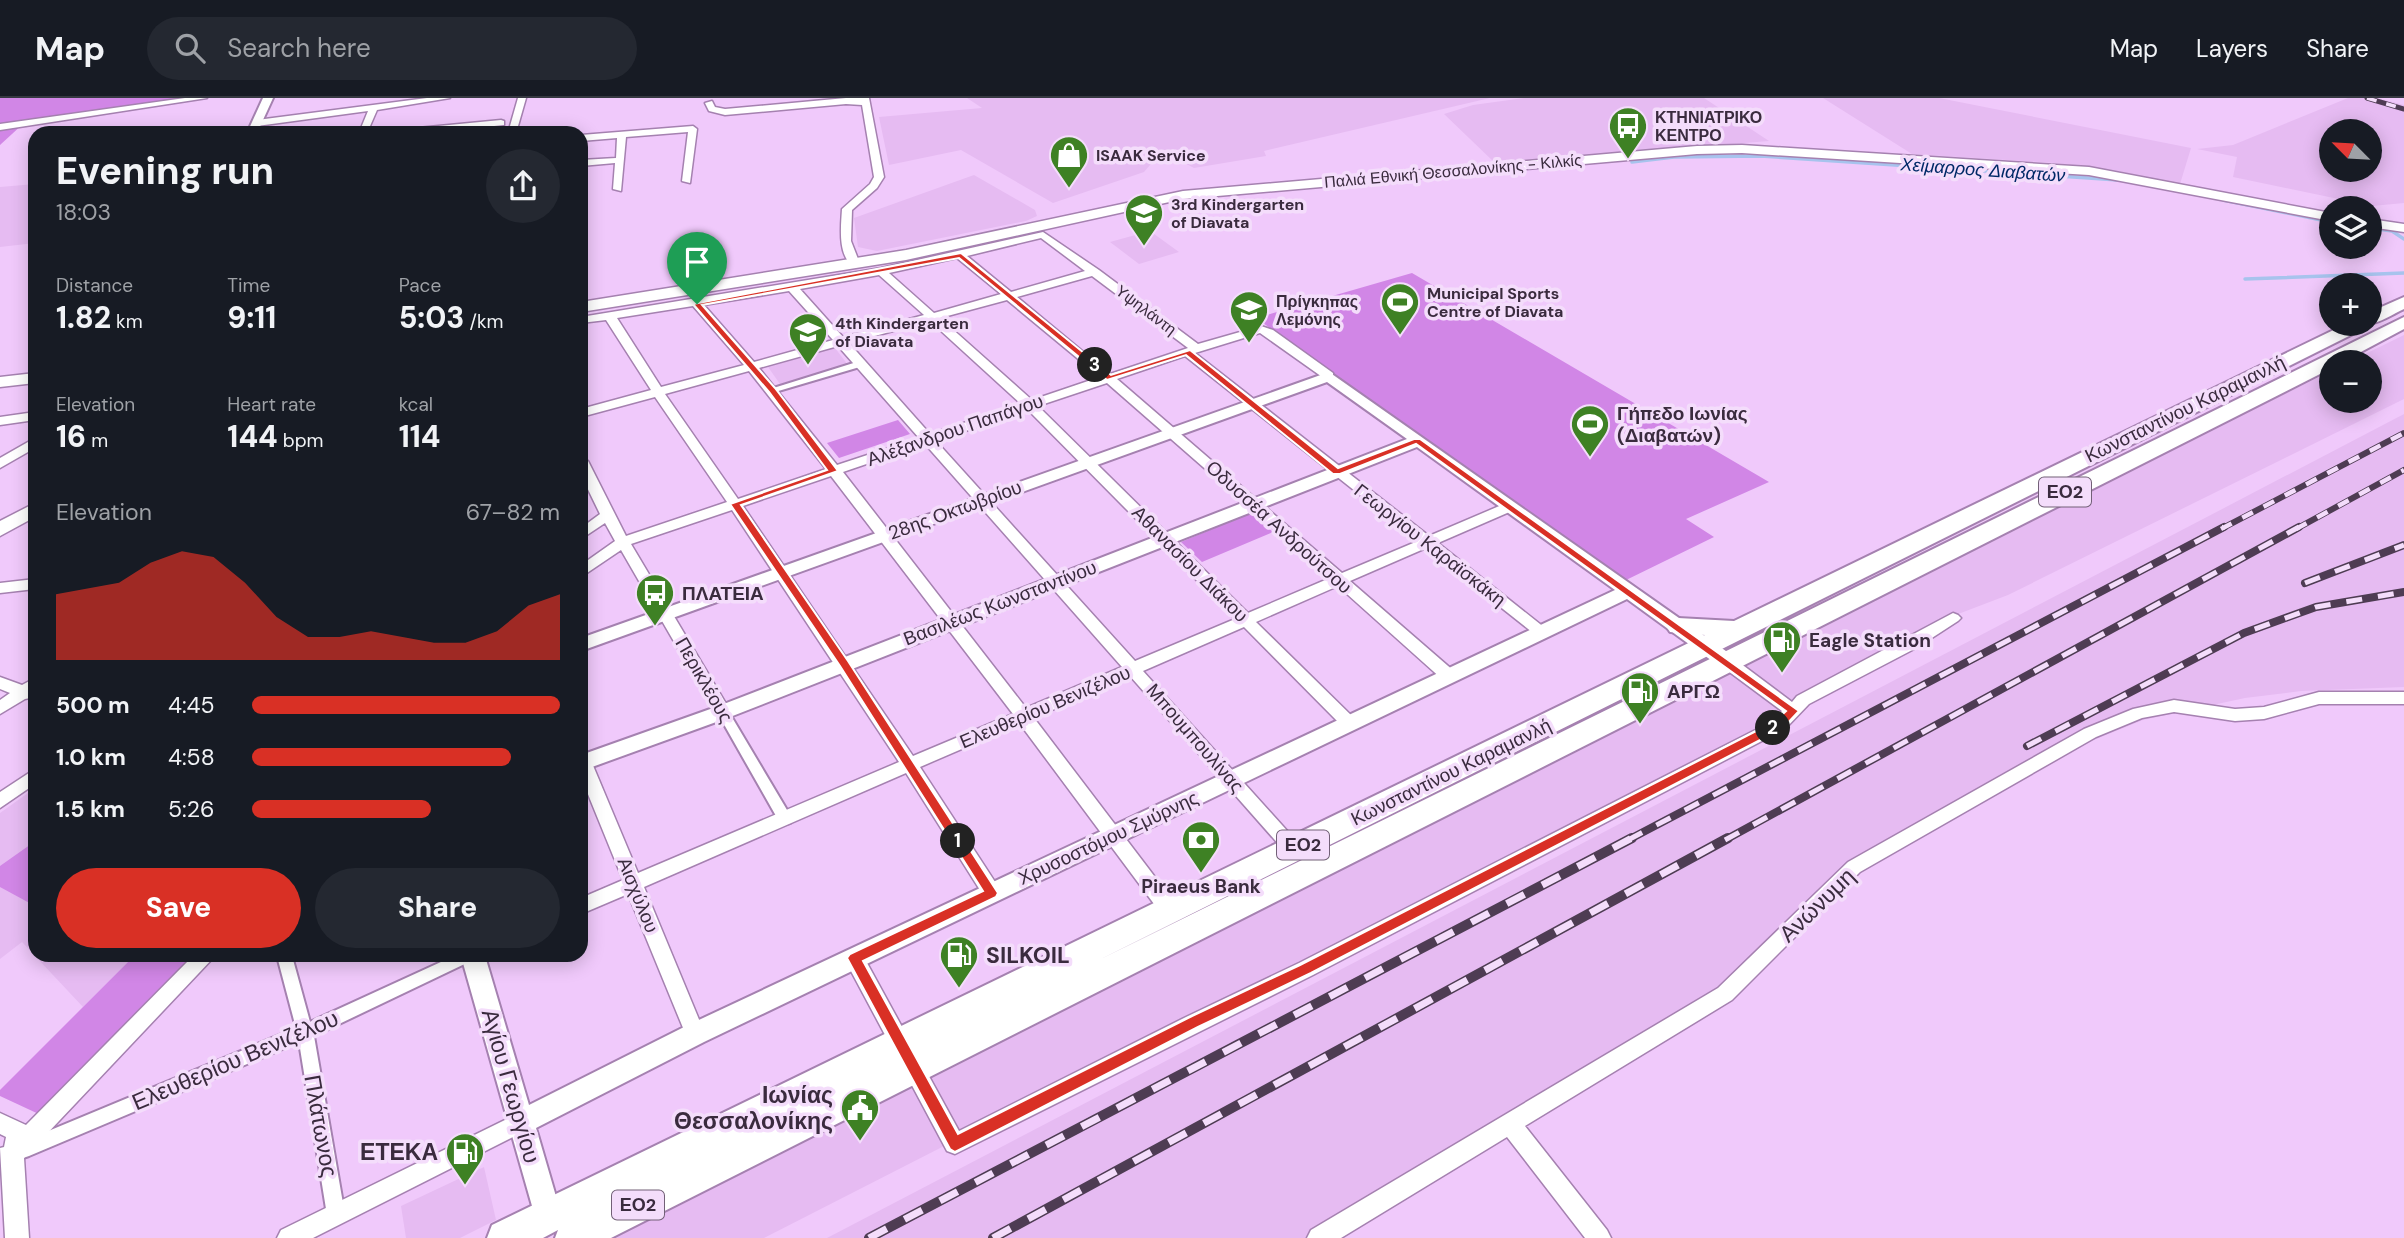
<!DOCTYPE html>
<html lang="en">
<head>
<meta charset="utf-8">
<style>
  :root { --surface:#171b24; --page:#242831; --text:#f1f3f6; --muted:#9ea1a6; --line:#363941; --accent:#d93025 }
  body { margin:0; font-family:"DM Sans",sans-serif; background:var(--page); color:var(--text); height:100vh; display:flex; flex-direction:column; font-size:26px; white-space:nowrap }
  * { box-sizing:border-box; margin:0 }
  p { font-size:23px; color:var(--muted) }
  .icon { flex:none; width:38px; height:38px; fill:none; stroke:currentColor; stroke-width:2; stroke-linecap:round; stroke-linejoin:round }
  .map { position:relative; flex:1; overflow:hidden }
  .sheet { position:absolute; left:28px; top:28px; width:560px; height:836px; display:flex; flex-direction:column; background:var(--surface); border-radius:21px; box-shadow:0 4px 18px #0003 }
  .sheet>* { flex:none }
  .needle { width:46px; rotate:294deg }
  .tools { position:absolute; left:2319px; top:21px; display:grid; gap:14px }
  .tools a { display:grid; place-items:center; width:63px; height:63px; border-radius:50%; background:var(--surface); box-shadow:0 4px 18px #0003; font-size:35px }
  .pin { position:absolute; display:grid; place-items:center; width:60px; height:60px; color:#fff; margin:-72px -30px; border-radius:50% 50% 50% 0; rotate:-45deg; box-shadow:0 0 7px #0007 }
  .pin .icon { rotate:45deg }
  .km { position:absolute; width:35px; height:35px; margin:-18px; border-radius:50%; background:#222; color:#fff; font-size:19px; line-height:35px; text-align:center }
  .round { display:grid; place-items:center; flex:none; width:74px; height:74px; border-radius:37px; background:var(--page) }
  .overview { display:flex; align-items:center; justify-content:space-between; height:119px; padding:0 28px }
  h1 { font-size:38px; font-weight:800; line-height:52px }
  .figures { display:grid; grid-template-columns:repeat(3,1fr); gap:10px; height:119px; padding:7px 28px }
  .figures div { display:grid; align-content:center }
  .figures b { font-size:30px; font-weight:800 }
  .figures small { font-size:19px; font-weight:400 }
  .figures p { font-size:19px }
  .chart { height:196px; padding:14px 28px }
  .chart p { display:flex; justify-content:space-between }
  .chart svg { width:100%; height:126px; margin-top:7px; fill:var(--accent); opacity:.7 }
  .action { display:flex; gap:14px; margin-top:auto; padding:14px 28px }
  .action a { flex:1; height:80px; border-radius:42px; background:var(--accent); color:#fff; font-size:28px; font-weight:800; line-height:80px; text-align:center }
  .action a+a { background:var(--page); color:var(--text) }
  ul { padding:0 28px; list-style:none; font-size:23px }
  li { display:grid; grid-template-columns:112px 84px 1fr; align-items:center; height:52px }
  li i { height:18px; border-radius:9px; background:var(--accent) }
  header { display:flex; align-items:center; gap:42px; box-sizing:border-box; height:98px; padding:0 35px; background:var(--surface); border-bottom:2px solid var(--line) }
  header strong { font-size:33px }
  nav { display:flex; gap:38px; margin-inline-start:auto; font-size:24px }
  .search { width:490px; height:63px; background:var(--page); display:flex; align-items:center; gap:18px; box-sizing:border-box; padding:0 24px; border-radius:38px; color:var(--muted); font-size:26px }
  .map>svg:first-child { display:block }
  .built { fill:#e6bbf2; fill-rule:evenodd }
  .green { fill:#d186e6 }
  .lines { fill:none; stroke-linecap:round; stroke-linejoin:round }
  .stream { stroke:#a7c3ed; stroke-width:3.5 }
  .pedestrian-casing { stroke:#a581b0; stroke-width:4 }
  .minor-casing { stroke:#a581b0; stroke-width:3 }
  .tertiary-casing { stroke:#a581b0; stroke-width:4 }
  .secondary-casing { stroke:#a581b0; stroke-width:3 }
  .primary-casing { stroke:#a581b0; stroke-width:4 }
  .pedestrian { fill:#fff; fill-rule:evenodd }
  .minor { fill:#fff; fill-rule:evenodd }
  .tertiary { fill:#fff; fill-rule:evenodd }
  .secondary { fill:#fff; fill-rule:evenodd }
  .primary { fill:#fff; fill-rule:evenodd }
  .rail-far3-casing { stroke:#4e3c53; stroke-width:5 }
  .rail-far2-casing { stroke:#4e3c53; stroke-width:6 }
  .rail-far1-casing { stroke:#4e3c53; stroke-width:8 }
  .rail-casing { stroke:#4e3c53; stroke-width:10 }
  .rail-far3 { stroke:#f4ddfb; stroke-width:3.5; stroke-dasharray:10; stroke-linecap:butt }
  .rail-far2 { stroke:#f4ddfb; stroke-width:4.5; stroke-dasharray:12; stroke-linecap:butt }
  .rail-far1 { stroke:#f4ddfb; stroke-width:5; stroke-dasharray:16; stroke-linecap:butt }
  .rail { stroke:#f4ddfb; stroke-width:7; stroke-dasharray:20; stroke-linecap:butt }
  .route { fill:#d93025; stroke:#fff; stroke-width:2; fill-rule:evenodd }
  .labels { text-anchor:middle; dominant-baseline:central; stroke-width:7; stroke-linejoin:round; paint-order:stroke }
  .far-poi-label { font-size:16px; font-weight:bold; fill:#3a2b3e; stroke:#f4ddfb; text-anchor:start }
  .far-street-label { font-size:16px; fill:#3a2b3e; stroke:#f4ddfb }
  .far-water-label { font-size:18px; font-style:italic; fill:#002967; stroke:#f4ddfb }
  .shield { fill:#f4ddfb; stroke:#726077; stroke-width:2 }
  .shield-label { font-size:18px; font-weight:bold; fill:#3a2b3e }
  .street-label { font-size:19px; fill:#3a2b3e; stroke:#f4ddfb }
  .poi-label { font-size:19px; font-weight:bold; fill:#3a2b3e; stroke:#f4ddfb; text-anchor:start }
  .near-street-label { font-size:23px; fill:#3a2b3e; stroke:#f4ddfb }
  .near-poi-label { font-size:23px; font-weight:bold; fill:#3a2b3e; stroke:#f4ddfb; text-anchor:end }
</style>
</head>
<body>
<header>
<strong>Map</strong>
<div class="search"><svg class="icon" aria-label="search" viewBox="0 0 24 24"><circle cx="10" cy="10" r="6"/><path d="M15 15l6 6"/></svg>Search here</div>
<nav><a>Map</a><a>Layers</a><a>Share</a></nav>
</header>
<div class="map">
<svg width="2404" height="1140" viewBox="0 0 2404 1140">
  <rect width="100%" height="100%" fill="#f0c9fb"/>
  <path class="built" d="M967,0H1490L1264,53L1266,58L1194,70L1162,53L1144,74L1053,105L961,52L889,67L879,19L982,10Z
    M1524,0H1704L1769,43L1495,65L1444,16L1473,7Z
    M1823,0H1939L2191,50L2180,86L2118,73L2055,65L1912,56Z
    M2348,0H2377L2404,7V105L2372,108L2233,79L2237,59L2197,51L2233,47ZM2331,33H2370V72H2331Z
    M974,77L1035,112L1037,118L1026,123L877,153L858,149L854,120Z
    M35,86V145L0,149V89Z
    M1150,133L1179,154L1139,166L1110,144Z
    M2404,237V301L2008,497L1953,518L1786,618L764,1140H603L1730,569L2331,273V303H2370V264H2349Z
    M835,250L848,267L780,286L768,269Z
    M2404,316V589L2301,593L2245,600L2143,622L2042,663L1847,769L1732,895L1341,1140H827Z
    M35,690V858H134L83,909L22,844L0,861V715Z
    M484,1069L496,1122L460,1140H406L401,1108Z"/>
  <path class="green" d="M0,0H197L24,25L0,47Z
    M1412,175L1769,384L1686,421L1714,439L1622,484L1256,220Z
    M898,322L910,336L839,360L827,345Z
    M1251,415L1273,434L1202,464L1181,444Z
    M34,744L35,745V808L0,789V768Z
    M134,858H197L43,1018L0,998V992Z"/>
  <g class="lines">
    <path class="stream" d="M1632,64L1674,59L1761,58L2118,82
      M2223,102L2331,124
      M2370,130L2392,133L2404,141
      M2245,181L2404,175"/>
    <g class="pedestrian-casing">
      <path id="pedestrian" d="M860,263L865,266L863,268L775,294H769L767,292Z
        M723,610L727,611L790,717L792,721L790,725L785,726L780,725L717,614Z
        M277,858H292L310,924L454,858H476L473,862L314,938L345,1117L342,1123L336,1126L330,1123L327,1117L299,944L29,1058L23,1060L17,1058L14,1052L17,1046L296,930Z"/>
    </g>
    <g class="minor-casing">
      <path id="minor" d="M185,0H207L0,32V26Z
        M427,0H450L377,12L367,35H359L368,13L257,28L253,25L257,22Z
        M518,0H526L516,35H508Z
        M846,0H869L884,79L877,90L852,112L851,143L860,166L855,169C837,160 841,128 842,111L870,86L874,79L862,7L846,6L725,17L709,13L705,5L712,3L715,9L725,11Z
        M501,22L504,23V27L425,35H393L397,32Z
        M693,28L697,31L690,85L682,83L688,34L626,39L621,93L613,91L615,65L581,68V62L616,60L617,40L581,43V37Z
        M1043,134L1099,172L1198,246L1261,228L1273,232L1333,275V281H1325L1260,235L1195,255L1429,438L1504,406H1514L1516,409L1514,412L1438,445L1550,534L1547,538H1537L1426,450L1350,483L1455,574L1457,578L1455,582H1443L1338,488L1256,524L1356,622L1358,626L1356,630H1344L1244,529L1143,573L1300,747L1303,752L1300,757L1294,759L1288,757L1130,578L1034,620L1177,808L1179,813L1177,818L1170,821L1163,818L1020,626L920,669L999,790L1001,795L999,800L992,803L985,800L906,675L644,789L705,936L702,942L695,945L688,942L628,796L581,816V800L623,782L581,679V652L587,654L589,658L638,775L899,664L732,412L631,446L731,614L729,618H717L621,452L581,479V467L615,443L605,425L581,441V430L600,416L581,377V359L588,363L626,438L727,404L655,299L581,319V311L651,292L606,222L581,225V219L881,170ZM1041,140L1085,173L1011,194L967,158ZM957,160L1001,196L934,215L889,175ZM879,177L924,217L843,239L800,191ZM1092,178L1188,250L1110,276L1017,199ZM789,193L833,242L754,264L704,207ZM1007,202L1100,279L1032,302L940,220ZM693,208L744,267L661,289L617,220ZM930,223L1021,306L930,336L849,245ZM838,248L919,340L837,367L759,270ZM1185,258L1418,443L1342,475L1117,281ZM749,273L826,371L738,401L665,296ZM1107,285L1330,480L1248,515L1038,308ZM1028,312L1235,521L1135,563L936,343ZM925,346L1122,569L1026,610L843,374ZM831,378L1013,616L913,658L743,408Z
        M35,314V322L0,327V319Z
        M35,340V350L0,370V360Z
        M35,481V491L0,495V485Z
        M1953,515L1958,517L1961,520L1958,523L1918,549L1809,606L1785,631L1313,877L955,1056L947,1053L844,860L847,854L854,852L861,854L959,1033L1186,919L1299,865L1773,623L1782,613L1720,567L1718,563L1720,559H1732L1792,604L1797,598Z
        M0,579L22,587L35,580V599L25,601L0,616V602L10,595L0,591Z
        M2319,594H2404V606H2319L2264,621L2235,623L2174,614L2142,620L2096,639L1860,774L1732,902L1525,1028L1607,1132L1611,1140H1585L1507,1039L1341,1140H1307L1311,1132L1718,890L1848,764L2084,631L2133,611L2174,602L2235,611L2264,609Z
        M35,671V686L0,710V694Z
        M193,858H215L24,1060L29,1140H5L0,1050L4,1049L6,1039L0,1036V1015L26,1027Z
        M521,1014L529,1017L532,1024L529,1031L313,1140H277L281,1132Z"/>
    </g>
    <g class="tertiary-casing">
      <path id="tertiary" d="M263,0H273L257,35H247Z
        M1329,274L1733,558L1736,563L1733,568H1719L1627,501L704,944L536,1030L562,1119L558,1129L548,1133L538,1129L461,858H485L529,1007L686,928L1615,492L1417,349L730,619L581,673V657L716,609L1407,341L1327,284L581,553V540Z"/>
    </g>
    <g class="secondary-casing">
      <path id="secondary" d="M1742,47L2089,69L2331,115V123L2089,77L1742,55L1697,56L1183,101L906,162L581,214V204L906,152L1183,93L1697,48Z
        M2370,121L2404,126V134L2370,129Z
        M35,275V285L0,289V279Z
        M35,405V419L0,438V423Z"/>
    </g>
    <g class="primary-casing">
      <path id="primary" d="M2404,199V211C2393,216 2380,225 2368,226L2370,214Z
        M2404,219V231L2342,264H2331V270L2322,275L611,1140H555L558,1132L543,1140H487L492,1127L1705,537L1670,534L1666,528L1670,522L1678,520L1734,523L2346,226H2368L2365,230L1099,862Z"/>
    </g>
    <use href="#pedestrian" class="pedestrian"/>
    <use href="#minor" class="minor"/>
    <use href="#tertiary" class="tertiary"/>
    <use href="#secondary" class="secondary"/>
    <use href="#primary" class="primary"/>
    <g class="rail-far3-casing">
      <path id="rail-far3" d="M2367,0L2404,11"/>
    </g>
    <g class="rail-far2-casing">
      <path id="rail-far2" d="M2221,431L2404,335
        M2296,431L2404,372"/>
    </g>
    <g class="rail-far1-casing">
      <path id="rail-far1" d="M2305,485L2404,447
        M2027,648L2244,535L2316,509L2404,494
        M1628,742L2224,429
        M1725,742L2299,429"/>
    </g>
    <g class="rail-casing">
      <path id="rail" d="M869,1140L1632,740
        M993,1140L1728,740"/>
    </g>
    <use href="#rail-far3" class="rail-far3"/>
    <use href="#rail-far2" class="rail-far2"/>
    <use href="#rail-far1" class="rail-far1"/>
    <use href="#rail" class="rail"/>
  </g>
  <path class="route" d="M961,155L1111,277L1190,252L1338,370L1414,341H1420L1799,613L1783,630L1311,875L1198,929L961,1051L955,1054L950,1051L847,860L850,856L983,793L840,568L730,406L827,372L769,294L693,206ZM959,160L1107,282L1186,257L1333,376H1340L1416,346L1786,613L1774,624L1300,867L1188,920L958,1036L863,863L996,799L998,795L848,563L741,407L838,373L775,290L702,207Z"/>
  <defs>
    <g id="bus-pin" transform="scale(2.0125)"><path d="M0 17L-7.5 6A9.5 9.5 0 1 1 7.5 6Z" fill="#3e8124" stroke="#f4ddfb"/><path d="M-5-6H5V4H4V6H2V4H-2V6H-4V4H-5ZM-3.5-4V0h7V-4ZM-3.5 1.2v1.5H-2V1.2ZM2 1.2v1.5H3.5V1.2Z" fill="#fff"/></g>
    <g id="shop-pin" transform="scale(2.0125)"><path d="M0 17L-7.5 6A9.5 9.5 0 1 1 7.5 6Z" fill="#3e8124" stroke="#f4ddfb"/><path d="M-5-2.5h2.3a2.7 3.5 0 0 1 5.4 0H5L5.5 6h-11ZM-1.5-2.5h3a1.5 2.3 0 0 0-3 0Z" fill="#fff"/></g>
    <g id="school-pin" transform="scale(2.0125)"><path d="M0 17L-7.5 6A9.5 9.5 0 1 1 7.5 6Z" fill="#3e8124" stroke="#f4ddfb"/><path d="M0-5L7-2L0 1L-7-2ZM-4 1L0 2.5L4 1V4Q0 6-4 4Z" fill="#fff"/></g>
    <g id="stadium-pin" transform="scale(2.0125)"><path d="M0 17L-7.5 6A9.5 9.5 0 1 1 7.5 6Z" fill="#3e8124" stroke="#f4ddfb"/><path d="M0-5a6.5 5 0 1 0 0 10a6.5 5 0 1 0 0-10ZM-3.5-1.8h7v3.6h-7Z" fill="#fff"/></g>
    <g id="fuel-pin" transform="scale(2.0125)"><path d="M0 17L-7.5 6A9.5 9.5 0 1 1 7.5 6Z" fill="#3e8124" stroke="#f4ddfb"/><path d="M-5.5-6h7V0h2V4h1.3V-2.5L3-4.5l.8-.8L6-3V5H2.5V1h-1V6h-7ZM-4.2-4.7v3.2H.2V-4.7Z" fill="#fff"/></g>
    <g id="bank-pin" transform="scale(2.0125)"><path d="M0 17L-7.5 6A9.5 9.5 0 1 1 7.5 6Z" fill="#3e8124" stroke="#f4ddfb"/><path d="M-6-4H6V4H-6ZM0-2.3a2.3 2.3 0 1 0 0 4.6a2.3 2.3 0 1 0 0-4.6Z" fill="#fff"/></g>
    <g id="civic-pin" transform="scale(2.0125)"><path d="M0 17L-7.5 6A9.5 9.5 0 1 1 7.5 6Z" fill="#3e8124" stroke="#f4ddfb"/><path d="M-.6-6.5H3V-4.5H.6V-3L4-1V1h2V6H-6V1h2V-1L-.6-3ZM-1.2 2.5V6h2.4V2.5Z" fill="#fff"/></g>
  </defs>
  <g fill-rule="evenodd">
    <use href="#bus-pin" x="1628" y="28"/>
    <use href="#shop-pin" x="1069" y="57"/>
    <use href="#school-pin" x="1144" y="115"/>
    <use href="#stadium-pin" x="1400" y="204"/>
    <use href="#school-pin" x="1249" y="212"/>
    <use href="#school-pin" x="808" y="234"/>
    <use href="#stadium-pin" x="1590" y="326"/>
    <use href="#bus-pin" x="655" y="495"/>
    <use href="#fuel-pin" x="1782" y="542"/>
    <use href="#fuel-pin" x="1640" y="593"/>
    <use href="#bank-pin" x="1201" y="742"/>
    <use href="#fuel-pin" x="959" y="857"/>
    <use href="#civic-pin" x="860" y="1010"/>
    <use href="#fuel-pin" x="465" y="1054"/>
  </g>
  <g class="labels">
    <g class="far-poi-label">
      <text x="1655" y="19">ΚΤΗΝΙΑΤΡΙΚΟ<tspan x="1655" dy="18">ΚΕΝΤΡΟ</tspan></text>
      <text x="1096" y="57">ISAAK Service</text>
      <text x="1171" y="106">3rd Kindergarten<tspan x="1171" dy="18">of Diavata</tspan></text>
      <text x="1427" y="195">Municipal Sports<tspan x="1427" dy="18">Centre of Diavata</tspan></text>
      <text x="1276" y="203">Πρίγκηπας<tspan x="1276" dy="18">Λεμόνης</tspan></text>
      <text x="835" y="225">4th Kindergarten<tspan x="835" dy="18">of Diavata</tspan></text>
    </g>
    <g class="far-street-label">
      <text transform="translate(1453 73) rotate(-5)">Παλιά Εθνική Θεσσαλονίκης - Κιλκίς</text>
      <text transform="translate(1146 212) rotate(37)">Υψηλάντη</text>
    </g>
    <g class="far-water-label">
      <text transform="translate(1983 72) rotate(4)">Χείμαρρος Διαβατών</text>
    </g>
    <g class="shield">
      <rect x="2039" y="379.5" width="52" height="29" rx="5"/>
      <rect x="1277" y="732.5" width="52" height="29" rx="5"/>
      <rect x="612" y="1092.5" width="52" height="29" rx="5"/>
    </g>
    <g class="shield-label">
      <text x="2065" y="394">ΕΟ2</text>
      <text x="1303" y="747">ΕΟ2</text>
      <text x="638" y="1107">ΕΟ2</text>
    </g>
    <g class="street-label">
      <text transform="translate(2185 311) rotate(-26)">Κωνσταντίνου Καραμανλή</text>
      <text transform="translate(955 332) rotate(-19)">Αλέξανδρου Παπάγου</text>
      <text transform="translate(955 412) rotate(-20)">28ης Οκτωβρίου</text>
      <text transform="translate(1279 429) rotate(42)">Οδυσσέα Ανδρούτσου</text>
      <text transform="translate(1430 447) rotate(38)">Γεωργίου Καραϊσκάκη</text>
      <text transform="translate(1190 466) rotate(45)">Αθανασίου Διάκου</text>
      <text transform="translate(1000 505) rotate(-21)">Βασιλέως Κωνσταντίνου</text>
      <text transform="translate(704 582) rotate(60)">Περικλέους</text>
      <text transform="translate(1045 609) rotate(-23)">Ελευθερίου Βενιζέλου</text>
      <text transform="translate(1195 640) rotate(49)">Μπουμπουλίνας</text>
      <text transform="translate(1451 674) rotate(-26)">Κωνσταντίνου Καραμανλή</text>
      <text transform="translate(1108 740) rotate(-25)">Χρυσοστόμου Σμύρνης</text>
      <text transform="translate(638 797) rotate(68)">Αισχύλου</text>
    </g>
    <g class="poi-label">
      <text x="1617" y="315">Γήπεδο Ιωνίας<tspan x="1617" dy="22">(Διαβατών)</tspan></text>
      <text x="682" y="495">ΠΛΑΤΕΙΑ</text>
      <text x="1809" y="542">Eagle Station</text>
      <text x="1667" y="593">ΑΡΓΩ</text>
      <text x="1201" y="788" text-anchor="middle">Piraeus Bank</text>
    </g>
    <g class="near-street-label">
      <text transform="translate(1817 807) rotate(-44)">Ανώνυμη</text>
      <text transform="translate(235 962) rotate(-23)">Ελευθερίου Βενιζέλου</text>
      <text transform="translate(511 988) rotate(74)">Αγίου Γεωργίου</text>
      <text transform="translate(321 1028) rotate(80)">Πλάτωνος</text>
    </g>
    <g class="near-poi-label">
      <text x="986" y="857" text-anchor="start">SILKOIL</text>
      <text x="833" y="997">Ιωνίας<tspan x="833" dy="26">Θεσσαλονίκης</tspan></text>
      <text x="438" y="1054">ΕΤΕΚΑ</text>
    </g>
  </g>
</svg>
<div class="tools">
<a><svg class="needle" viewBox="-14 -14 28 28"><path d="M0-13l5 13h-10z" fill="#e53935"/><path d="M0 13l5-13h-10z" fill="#9ea1a6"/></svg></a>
<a><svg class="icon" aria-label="layers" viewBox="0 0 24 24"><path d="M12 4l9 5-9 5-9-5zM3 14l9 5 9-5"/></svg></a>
<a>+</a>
<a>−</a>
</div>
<div class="pin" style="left:697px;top:206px;background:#1e9e55"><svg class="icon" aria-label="arrive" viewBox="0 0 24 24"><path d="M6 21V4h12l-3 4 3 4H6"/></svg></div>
<b class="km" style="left:958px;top:743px">1</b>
<b class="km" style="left:1773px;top:630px">2</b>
<b class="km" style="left:1095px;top:267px">3</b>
<section class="sheet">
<div class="overview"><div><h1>Evening run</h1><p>18:03</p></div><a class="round"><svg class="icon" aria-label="share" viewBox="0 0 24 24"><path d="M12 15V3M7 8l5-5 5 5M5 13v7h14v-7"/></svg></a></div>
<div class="figures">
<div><p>Distance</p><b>1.82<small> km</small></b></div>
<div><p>Time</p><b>9:11</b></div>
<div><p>Pace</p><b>5:03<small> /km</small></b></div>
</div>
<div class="figures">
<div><p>Elevation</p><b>16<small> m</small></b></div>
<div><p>Heart rate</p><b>144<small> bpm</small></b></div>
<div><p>kcal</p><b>114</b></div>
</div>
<div class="chart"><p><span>Elevation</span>67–82 m</p>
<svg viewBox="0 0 160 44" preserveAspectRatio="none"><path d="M0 44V21L10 19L20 17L30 10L40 6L50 8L60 17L70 29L80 36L90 36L100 34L110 36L120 38L130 38L140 34L150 25L160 21V44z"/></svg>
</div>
<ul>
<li><b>500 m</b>4:45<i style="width:100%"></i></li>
<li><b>1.0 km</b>4:58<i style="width:84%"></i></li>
<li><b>1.5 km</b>5:26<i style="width:58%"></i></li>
</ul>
<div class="action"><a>Save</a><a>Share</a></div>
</section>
</div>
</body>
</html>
